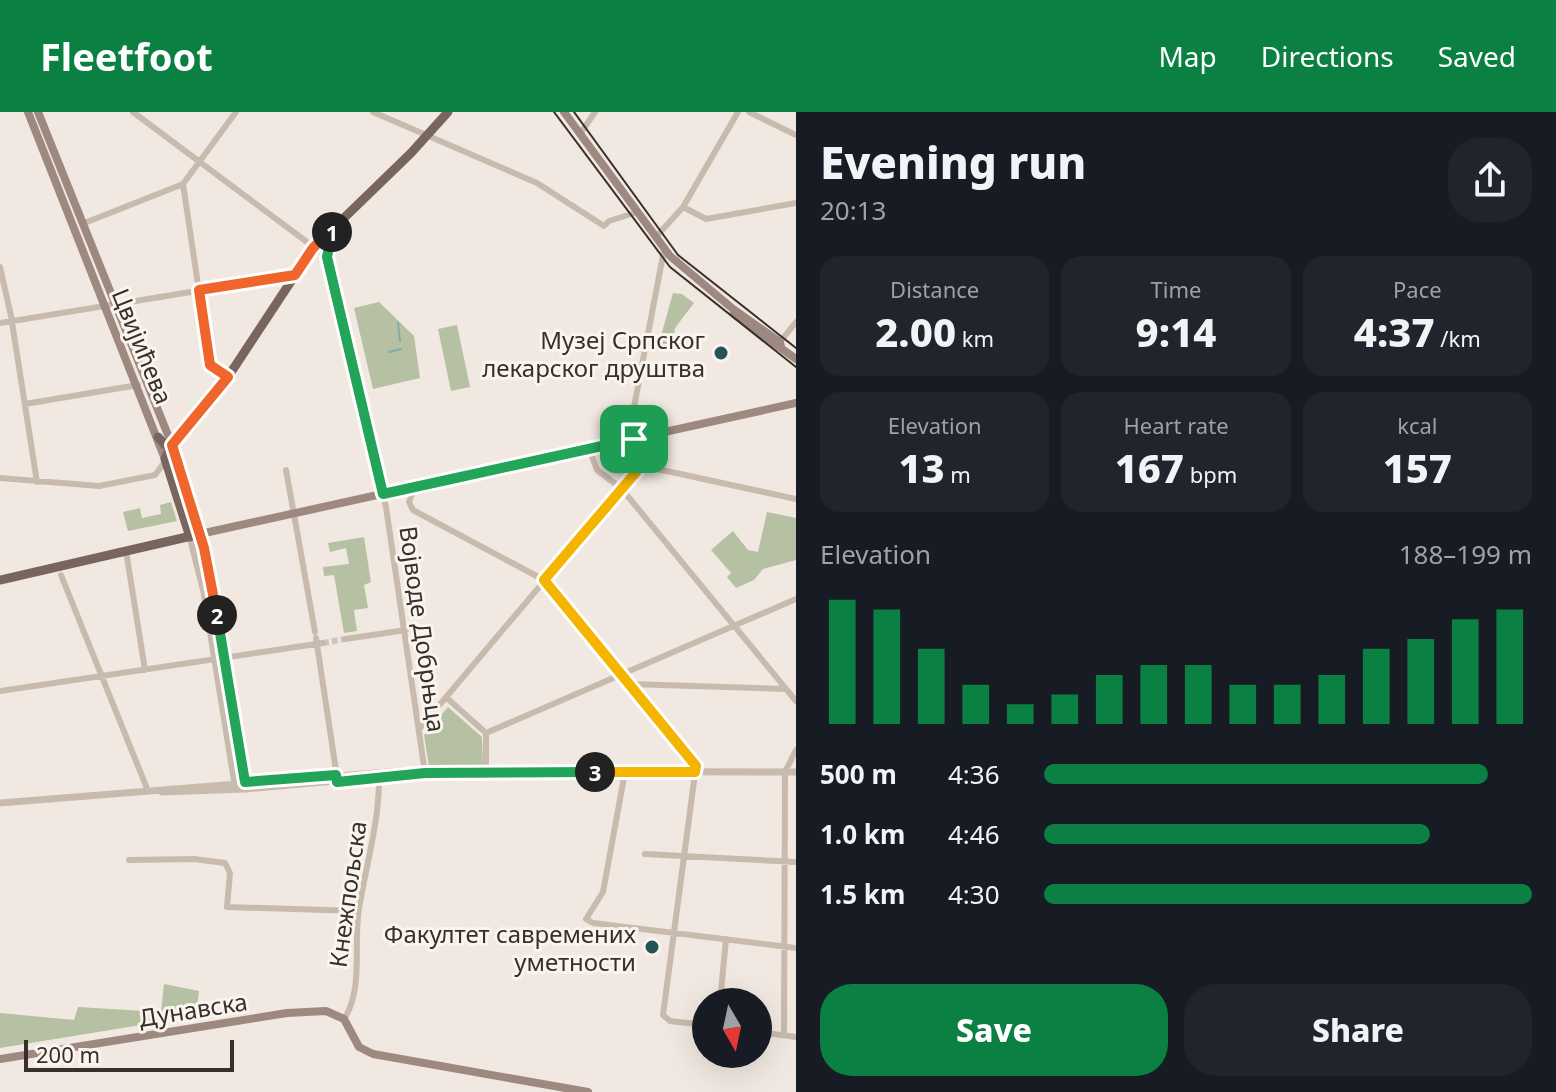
<!DOCTYPE html>
<html lang="en">
<head>
<meta charset="utf-8">
<style>
  :root { --surface:#171b24; --page:#20242c; --text:#f1f3f6; --muted:#9ea1a6; --accent:#0b8043 }
  body { margin:0; font-family:"Noto Sans",sans-serif; background:var(--page); color:var(--text); height:100vh; display:flex; flex-direction:column; font-size:30px; white-space:nowrap }
  * { box-sizing:border-box; margin:0 }
  p { font-size:26px; color:var(--muted) }
  .icon { flex:none; width:44px; height:44px; fill:none; stroke:currentColor; stroke-width:2; stroke-linecap:round; stroke-linejoin:round }
  .map { position:relative; flex:1; overflow:hidden }
  .drawer { display:flex; flex-direction:column; background:var(--surface); width:760px }
  .drawer>* { flex:none }
  .needle { width:52px; rotate:171deg }
  .controls { position:absolute; left:692px; top:876px; display:grid; gap:16px }
  .controls a { display:grid; place-items:center; width:80px; height:80px; border-radius:50%; background:var(--surface); box-shadow:0 8px 32px #0002; font-size:40px }
  .scale { position:absolute; left:24px; bottom:20px; width:210px; box-sizing:border-box; padding-left:8px; border:4px solid #382f2c; border-top:0; font-size:22px; line-height:28px; white-space:nowrap; color:#382f2c; -webkit-text-stroke:6px #f9f4ed; paint-order:stroke }
  .pin { position:absolute; display:grid; place-items:center; width:68px; height:68px; color:#fff; margin:-34px; border-radius:16px; box-shadow:0 4px 12px #0006 }
  .km { position:absolute; width:40px; height:40px; margin:-20px; border-radius:50%; background:#222; color:#fff; font-size:22px; line-height:40px; text-align:center }
  .round { display:grid; place-items:center; flex:none; width:84px; height:84px; border-radius:32px; background:var(--page) }
  .overview { display:flex; align-items:center; justify-content:space-between; height:136px; padding:0 24px }
  h1 { font-size:44px; font-weight:800; line-height:60px }
  .figures { display:grid; grid-template-columns:repeat(3,1fr); gap:12px; height:136px; padding:8px 24px }
  .figures div { display:grid; align-content:center; border-radius:20px; background:var(--page); text-align:center }
  .figures b { font-size:40px; font-weight:800 }
  .figures small { font-size:22px; font-weight:400 }
  .figures p { font-size:22px }
  .chart { height:224px; padding:16px 24px }
  .chart p { display:flex; justify-content:space-between }
  .chart svg { width:100%; height:144px; margin-top:8px; stroke:var(--accent); stroke-width:6 }
  .action { display:flex; gap:16px; margin-top:auto; padding:16px 24px }
  .action a { flex:1; height:92px; border-radius:32px; background:var(--accent); color:#fff; font-size:32px; font-weight:800; line-height:92px; text-align:center }
  .action a+a { background:var(--page); color:var(--text) }
  ul { padding:0 24px; list-style:none; font-size:26px }
  li { display:grid; grid-template-columns:128px 96px 1fr; align-items:center; height:60px }
  li i { height:20px; border-radius:10px; background:var(--accent) }
  header { display:flex; align-items:center; gap:48px; box-sizing:border-box; height:112px; padding:0 40px; background:var(--accent); color:#fff }
  header strong { font-size:38px }
  nav { display:flex; gap:44px; margin-inline-start:auto; font-size:28px }
  main { display:flex; flex:1; min-height:0 }
  .map>svg:first-child { display:block }
  .green { fill:#b6c0a2 }
  .plaza { fill:#e8daca }
  .lines { fill:none; stroke-linecap:round; stroke-linejoin:round }
  .stream { stroke:#83abac; stroke-width:2 }
  .minor-tunnel { stroke:#ccc4bd; stroke-width:6; stroke-dasharray:6 3; stroke-linecap:butt }
  .minor { stroke:#c9baae; stroke-width:6 }
  .tertiary { stroke:#c9baae; stroke-width:7 }
  .secondary { stroke:#9d897f; stroke-width:8 }
  .primary { stroke:#78665e; stroke-width:9 }
  .tram { stroke:#382f2c; stroke-width:2 }
  .split-1-casing { stroke:#fff; stroke-width:16 }
  .split-2-casing { stroke:#fff; stroke-width:16 }
  .split-3-casing { stroke:#fff; stroke-width:16 }
  .split-4-casing { stroke:#fff; stroke-width:16 }
  .split-1 { stroke:#22a559; stroke-width:10 }
  .split-2 { stroke:#f0652b; stroke-width:10 }
  .split-3 { stroke:#22a559; stroke-width:10 }
  .split-4 { stroke:#f5b400; stroke-width:10 }
  .poi-dot { fill:#245456; stroke:#f9f4ed; stroke-width:3 }
  .labels { text-anchor:middle; dominant-baseline:central; stroke-width:6; stroke-linejoin:round; paint-order:stroke }
  .poi-label { font-size:24px; fill:#382f2c; stroke:#f9f4ed; text-anchor:end }
  .street-label { font-size:24px; fill:#382f2c; stroke:#f9f4ed }
</style>
</head>
<body>
<header>
<strong>Fleetfoot</strong>
<nav><a>Map</a><a>Directions</a><a>Saved</a></nav>
</header>
<main>
<div class="map">
<svg width="796" height="980" viewBox="0 0 796 980">
  <rect width="100%" height="100%" fill="#f1e9e1"/>
  <path class="green" d="M673,181L682,182L694,191L675,216L672,233L676,239L657,238Z
    M379,190L414,224L420,266L373,277L354,196Z
    M457,213L470,275L451,279L438,217Z
    M171,390L177,409L128,419L123,400L140,396L142,406L161,402L160,393Z
    M767,400L796,406V448L763,457L754,468L736,476L727,465L731,461L711,438L733,419L748,438L758,440Z
    M364,425L371,470L364,473L368,496L354,498L357,519L344,521L334,463L324,464L323,455L349,452L346,436L330,440L328,431Z
    M448,595L482,625L483,653L429,654L424,623Z
    M164,872L199,879L196,904L0,936V901L74,908L78,895L161,900Z"/>
  <path class="plaza" d="M630,336L636,348L630,359L619,363L607,357L604,350L606,341Z"/>
  <g class="lines">
    <path class="stream" d="M398,211L400,229
      M389,240L401,237"/>
    <path class="minor-tunnel" d="M323,531L345,527"/>
    <path class="minor" d="M133,0L327,145
      M373,0L537,71L604,114L609,109L638,100
      M749,0L796,23
      M580,22L595,0
      M183,72L210,253L228,265
      M683,95L706,107L796,91
      M82,112L183,72L236,0
      M333,119L327,145L386,395L425,661
      M656,125L683,95L738,0
      M0,155L11,204L37,370
      M0,211L295,163
      M780,230L796,210
      M25,292L138,273
      M589,336L597,358L621,376L796,589
      M639,353L796,387
      M286,358L315,520
      M0,366L99,374L155,363L164,351
      M415,375L409,390L413,398L544,468L693,646L696,654L663,903L670,909L706,913
      M126,439L145,558
      M61,463L148,679
      M316,526L337,665
      M345,527L406,518
      M630,572L786,577
      M0,579L323,531
      M448,587L486,621V660
      M420,616L637,359L640,348L630,316L664,138
      M486,621L796,487
      M625,660L603,780L586,807L593,811L796,836
      M645,742L796,750
      M129,748L194,747L225,751L230,761L227,795L358,799
      M720,890L726,827
      M344,907C364,877 353,831 359,797C366,752 380,709 379,662
      M758,920L796,925
      M784,923L785,660L796,638"/>
    <path class="tertiary" d="M200,422L225,545L245,672
      M190,425L204,480L235,672
      M162,680L246,677L425,661
      M0,691L401,659L796,660"/>
    <path class="secondary" d="M28,0L165,347
      M38,0L172,333
      M564,0L670,144L733,197L735,203L796,247
      M733,197L780,230L781,235
      M200,422L796,291
      M0,947L287,901L326,899L344,907L359,935L373,942L588,980"/>
    <path class="primary" d="M158,325L165,333H172
      M190,425L165,347L170,336L220,277L313,136L411,41L448,0
      M0,468L200,422L172,333"/>
    <path class="tram" d="M554,0L670,155L796,255
      M574,0L678,143L796,236"/>
  </g>
  <g class="lines">
    <g class="split-1-casing">
      <path id="split-1" d="M332,120L327,145L383,382L634,327"/>
    </g>
    <g class="split-2-casing">
      <path id="split-2" d="M217,503L204,436L172,333L228,265L210,253L199,178L295,163L313,136L334,115L332,120"/>
    </g>
    <g class="split-3-casing">
      <path id="split-3" d="M217,503L245,670L336,663L337,670L425,661L595,660"/>
    </g>
    <g class="split-4-casing">
      <path id="split-4" d="M595,660H695L696,654L544,468L637,359L640,348L634,327"/>
    </g>
    <use href="#split-1" class="split-1"/>
    <use href="#split-2" class="split-2"/>
    <use href="#split-3" class="split-3"/>
    <use href="#split-4" class="split-4"/>
  </g>
  <g class="poi-dot">
    <circle cx="721" cy="241" r="8"/>
    <circle cx="652" cy="835" r="8"/>
  </g>
  <g class="labels">
    <g class="poi-label">
      <text x="705" y="227">Музеј Српског<tspan x="705" dy="28">лекарског друштва</tspan></text>
      <text x="636" y="821">Факултет савремених<tspan x="636" dy="28">уметности</tspan></text>
    </g>
    <g class="street-label">
      <text transform="translate(143 234) rotate(68)">Цвијићева</text>
      <text transform="translate(423 517) rotate(82)">Војводе Добрњца</text>
      <text transform="translate(347 782) rotate(-82)">Кнежпољска</text>
      <text transform="translate(193 897) rotate(-9)">Дунавска</text>
    </g>
  </g>
</svg>
<div class="controls">
<a><svg class="needle" viewBox="-14 -14 28 28"><path d="M0-13l5 13h-10z" fill="#e53935"/><path d="M0 13l5-13h-10z" fill="#9ea1a6"/></svg></a>
</div>
<div class="scale">200 m</div>
<div class="pin" style="left:634px;top:327px;background:#1e9e55"><svg class="icon" aria-label="arrive" viewBox="0 0 24 24"><path d="M6 21V4h12l-3 4 3 4H6"/></svg></div>
<b class="km" style="left:332px;top:120px">1</b>
<b class="km" style="left:217px;top:503px">2</b>
<b class="km" style="left:595px;top:660px">3</b>
</div>
<section class="drawer">
<div class="overview"><div><h1>Evening run</h1><p>20:13</p></div><a class="round"><svg class="icon" aria-label="share" viewBox="0 0 24 24"><path d="M12 15V3M7 8l5-5 5 5M5 13v7h14v-7"/></svg></a></div>
<div class="figures">
<div><p>Distance</p><b>2.00<small> km</small></b></div>
<div><p>Time</p><b>9:14</b></div>
<div><p>Pace</p><b>4:37<small> /km</small></b></div>
</div>
<div class="figures">
<div><p>Elevation</p><b>13<small> m</small></b></div>
<div><p>Heart rate</p><b>167<small> bpm</small></b></div>
<div><p>kcal</p><b>157</b></div>
</div>
<div class="chart"><p><span>Elevation</span>188–199 m</p>
<svg viewBox="0 0 160 44" preserveAspectRatio="none"><path d="M5 44V6M15 44V9M25 44V21M35 44V32M45 44V38M55 44V35M65 44V29M75 44V26M85 44V26M95 44V32M105 44V32M115 44V29M125 44V21M135 44V18M145 44V12M155 44V9"/></svg>
</div>
<ul>
<li><b>500 m</b>4:36<i style="width:91%"></i></li>
<li><b>1.0 km</b>4:46<i style="width:79%"></i></li>
<li><b>1.5 km</b>4:30<i style="width:100%"></i></li>
</ul>
<div class="action"><a>Save</a><a>Share</a></div>
</section>
</main>
</body>
</html>
